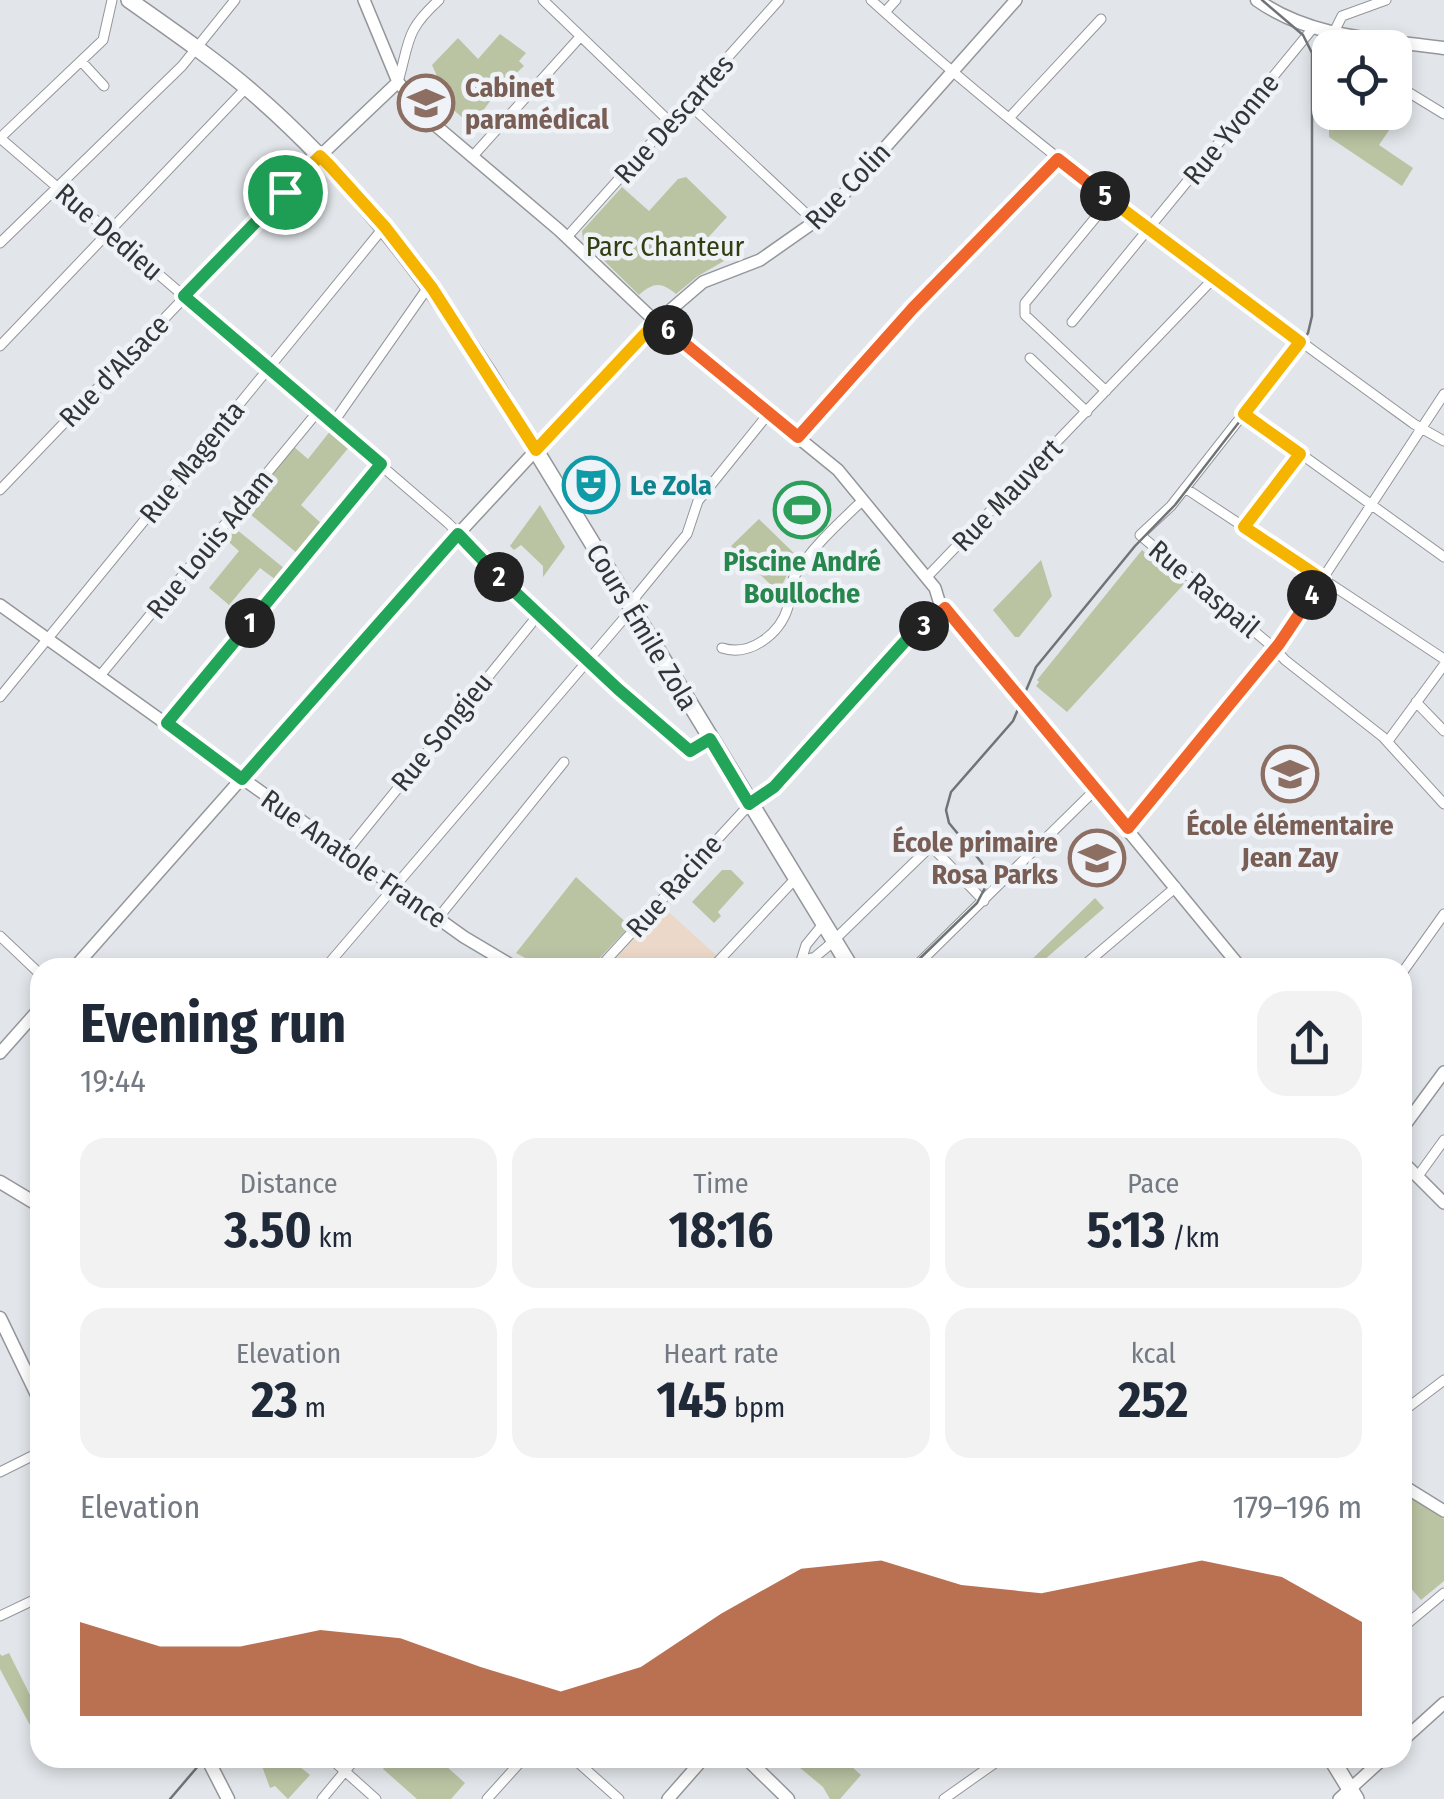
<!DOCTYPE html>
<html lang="en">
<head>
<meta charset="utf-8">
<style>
  :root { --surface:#fff; --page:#f2f2f3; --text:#1f2937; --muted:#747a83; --accent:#9c360a }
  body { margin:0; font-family:"Fira Sans Condensed",sans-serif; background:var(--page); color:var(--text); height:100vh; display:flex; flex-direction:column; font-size:38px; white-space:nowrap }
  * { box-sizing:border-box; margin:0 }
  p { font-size:32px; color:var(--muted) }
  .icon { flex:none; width:55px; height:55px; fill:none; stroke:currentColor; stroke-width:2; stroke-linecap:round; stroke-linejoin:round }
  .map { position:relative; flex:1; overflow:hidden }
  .details { position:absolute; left:30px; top:958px; width:1382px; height:810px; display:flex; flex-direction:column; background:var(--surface); border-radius:30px; box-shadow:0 5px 15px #0003 }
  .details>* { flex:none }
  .fabs { position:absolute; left:1312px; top:30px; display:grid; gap:20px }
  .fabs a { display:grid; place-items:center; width:100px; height:100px; border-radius:20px; background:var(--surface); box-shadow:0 5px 15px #0003; font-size:50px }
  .pin { position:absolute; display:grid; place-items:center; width:85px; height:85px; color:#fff; margin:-42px; border:5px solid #fff; border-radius:50%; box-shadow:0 2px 10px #0007 }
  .km { position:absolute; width:50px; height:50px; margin:-25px; border-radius:50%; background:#222; color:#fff; font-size:28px; line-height:50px; text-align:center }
  .round { display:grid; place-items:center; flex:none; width:105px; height:105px; border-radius:30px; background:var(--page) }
  .overview { display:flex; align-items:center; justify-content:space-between; height:170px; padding:0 50px }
  h1 { font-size:55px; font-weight:700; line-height:75px }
  .figures { display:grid; grid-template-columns:repeat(3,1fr); gap:15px; height:170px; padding:10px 50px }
  .figures div { display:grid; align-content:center; border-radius:25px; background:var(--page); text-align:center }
  .figures b { font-size:50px; font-weight:700 }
  .figures small { font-size:28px; font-weight:400 }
  .figures p { font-size:28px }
  .chart { height:280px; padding:20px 50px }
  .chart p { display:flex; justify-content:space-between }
  .chart svg { width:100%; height:180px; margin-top:10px; fill:var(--accent); opacity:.7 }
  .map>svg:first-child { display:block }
  .commercial { fill:#ebd8c8 }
  .green { fill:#bac4a3 }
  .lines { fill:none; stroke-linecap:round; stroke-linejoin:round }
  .minor-casing { stroke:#93969a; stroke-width:11 }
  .tertiary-casing { stroke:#93969a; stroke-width:14 }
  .secondary-casing { stroke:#93969a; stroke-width:15 }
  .primary-casing { stroke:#93969a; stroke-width:18 }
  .minor { stroke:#fff; stroke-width:9 }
  .tertiary { stroke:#fff; stroke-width:11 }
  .secondary { stroke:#fff; stroke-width:12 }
  .primary { stroke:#fff; stroke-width:15 }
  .tram { stroke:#717476; stroke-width:2.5 }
  .split-1-casing { stroke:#fff; stroke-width:20 }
  .split-2-casing { stroke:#fff; stroke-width:20 }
  .split-3-casing { stroke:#fff; stroke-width:20 }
  .split-4-casing { stroke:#fff; stroke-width:20 }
  .split-5-casing { stroke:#fff; stroke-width:20 }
  .split-6-casing { stroke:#fff; stroke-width:20 }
  .split-7-casing { stroke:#fff; stroke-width:20 }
  .split-1 { stroke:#22a559; stroke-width:12 }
  .split-2 { stroke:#22a559; stroke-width:12 }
  .split-3 { stroke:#22a559; stroke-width:12 }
  .split-4 { stroke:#f0652b; stroke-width:12 }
  .split-5 { stroke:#f5b400; stroke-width:12 }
  .split-6 { stroke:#f0652b; stroke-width:12 }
  .split-7 { stroke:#f5b400; stroke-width:12 }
  .labels { text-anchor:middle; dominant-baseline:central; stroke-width:9; stroke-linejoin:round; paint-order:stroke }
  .education-label { font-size:28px; font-weight:bold; fill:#785e54; stroke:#eff3f7; text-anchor:start }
  .street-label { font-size:28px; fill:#333536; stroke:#eff3f7 }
  .park-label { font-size:28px; fill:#333e10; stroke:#eff3f7 }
  .culture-label { font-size:28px; font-weight:bold; fill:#0d838f; stroke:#eff3f7; text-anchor:start }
  .leisure-label { font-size:28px; font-weight:bold; fill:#27864d; stroke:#eff3f7 }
</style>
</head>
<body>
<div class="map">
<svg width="1444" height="1799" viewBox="0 0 1444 1799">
  <rect width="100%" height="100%" fill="#e2e6ea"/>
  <path class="commercial" d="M663,907L717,956L706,967H608Z"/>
  <path class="green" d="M500,34L526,53L519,61L524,66L508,81L509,87L499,97H493L480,115L477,113L471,125L443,101L446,97L432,65L458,38L478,59Z
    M1329,58L1330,112H1395V102L1404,108L1379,145L1413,168L1402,186L1329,137Z
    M686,177L727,217L704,242L724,261L698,276L676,294C661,282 654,282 639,295L583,240L582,231L622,187L649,211L678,179Z
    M331,430L350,446L301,505L322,524L298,554L244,509L263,490L264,484L294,447L308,459Z
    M540,505L565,547L543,577V566L521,545L514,550L510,546Z
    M759,519L801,560L787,575L781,587L774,588L731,546Z
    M231,525L285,569L276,580L260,568L229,605L209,588L239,551L222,536Z
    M1142,550L1184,584L1067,712L1036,686L1039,682L1037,680Z
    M1041,560L1052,596L1019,637H1015L993,610Z
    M722,870H731L744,883L718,912L721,916L714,923L692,902Z
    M576,877L630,926L591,967H542L516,953Z
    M1095,898L1104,908L1036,967H1024Z
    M1403,1493L1444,1519V1581L1421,1600L1409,1586L1403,1590Z
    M9,1653L40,1715V1744L0,1669V1654L2,1656Z
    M259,1758H289L310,1775L288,1799L275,1786L270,1788Z
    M393,1758H437L465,1783L451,1799H417L383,1769Z
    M797,1758H842L861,1775L840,1799H830L823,1787L793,1762Z"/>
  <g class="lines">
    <g class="minor-casing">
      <path id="minor" d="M543,0L671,123
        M871,0C1042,155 1228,289 1414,424L1444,441
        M885,12L896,0
        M1341,48L1331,38L1342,16L1386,0
        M81,61L104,86
        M398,82C410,40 405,31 439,0
        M1395,84L1444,114
        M689,104L815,222
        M1009,118L1101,19
        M0,138L448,523L533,609L690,751L710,739
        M0,138L103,40L112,0
        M472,157L580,37
        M567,237L779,0
        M0,243L182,66L235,0
        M1072,322L1313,28
        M1300,342L1171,506L1140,535L1273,647L1285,660L1383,737L1444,804
        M0,346L247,87
        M1030,358L1087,412
        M1106,391L1025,315V303L1110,200
        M1244,413L1444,557
        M333,423L424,293L432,288
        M798,437L913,308L1058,159
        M1185,488L1444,659
        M0,490L320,156
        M1243,527L1300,454
        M926,578L1214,278
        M722,648C750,657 780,634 788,607C791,598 790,585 794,577C810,549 839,523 862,501
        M99,677L319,410
        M0,697L384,227
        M1416,702L1444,731
        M167,723L381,464
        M1388,741L1444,665
        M1128,828L1283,639L1444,394
        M347,851L539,614
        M438,918L564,762
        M0,936L40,974
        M801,961L815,957L827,947L931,846L984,901
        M801,961L806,945L824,923
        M325,968L626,616L637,595L687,534L698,501L769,413
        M599,968L749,805L774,787L909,638L947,607
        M712,968L796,878
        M914,968L1096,789
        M1081,968L1176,887
        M1402,973L1444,914
        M1418,1176L1444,1140
        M1402,1412L1444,1380
        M0,1472L40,1452
        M0,1616L40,1597
        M1402,1628L1444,1593
        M330,1758L376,1799
        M573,1758L619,1799
        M322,1799L356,1758
        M487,1799L524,1758
        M944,1799L1002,1758"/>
    </g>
    <g class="tertiary-casing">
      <path id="tertiary" d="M364,0L398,82L428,119L559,230L656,322L838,470L935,588L939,601L1241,968
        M320,156L398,82
        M0,605L464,937L516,968
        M74,968L449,544L647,330L703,282L760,260L827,213L1016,0
        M0,1053L40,1008
        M1402,1129L1444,1072
        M1402,1161L1444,1203
        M1402,1485L1444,1511
        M1402,1741L1444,1703
        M668,1799L704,1758
        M1339,1799L1384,1758"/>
    </g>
    <g class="secondary-casing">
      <path id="secondary" d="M1257,0C1312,39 1379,39 1444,48
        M0,1182L40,1206
        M0,1318L40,1401
        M207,1758L228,1799
        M746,1758L788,1799"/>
    </g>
    <g class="primary-casing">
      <path id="primary" d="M129,0C170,29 214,59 252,92C346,173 420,269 488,372L851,968
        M1331,1758L1356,1799"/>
    </g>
    <use href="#minor" class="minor"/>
    <use href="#tertiary" class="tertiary"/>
    <use href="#secondary" class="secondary"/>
    <use href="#primary" class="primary"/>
    <path class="tram" d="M910,968L977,903L986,886L982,863L949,823L946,810L951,792L1013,721L1036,667L1135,546L1175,505L1308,333L1312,316V53L1303,35L1262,0
      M170,1799L205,1758"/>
  </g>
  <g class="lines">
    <g class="split-1-casing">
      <path id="split-1" d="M250,623L381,464L184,296L285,192"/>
    </g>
    <g class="split-2-casing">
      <path id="split-2" d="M250,623L167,723L242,779L458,534L499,577"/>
    </g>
    <g class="split-3-casing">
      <path id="split-3" d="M499,577L618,689L690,751L710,739L749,804L774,787L908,638L924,626"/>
    </g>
    <g class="split-4-casing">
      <path id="split-4" d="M924,626L945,608L1128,828L1279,644L1312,595"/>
    </g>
    <g class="split-5-casing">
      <path id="split-5" d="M1105,196L1300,342L1244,414L1300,454L1244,527L1322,579L1312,595"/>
    </g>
    <g class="split-6-casing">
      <path id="split-6" d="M668,330L798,437L913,308L1058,159L1105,196"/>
    </g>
    <g class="split-7-casing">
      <path id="split-7" d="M285,192L320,156L330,166L385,227L432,288L536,450L656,322L668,330"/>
    </g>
    <use href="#split-1" class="split-1"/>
    <use href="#split-2" class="split-2"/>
    <use href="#split-3" class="split-3"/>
    <use href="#split-4" class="split-4"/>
    <use href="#split-5" class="split-5"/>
    <use href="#split-6" class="split-6"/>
    <use href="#split-7" class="split-7"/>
  </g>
  <defs>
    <g id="school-ring" transform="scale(2.875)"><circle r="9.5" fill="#eff3f7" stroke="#8d6e63" stroke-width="1.5"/><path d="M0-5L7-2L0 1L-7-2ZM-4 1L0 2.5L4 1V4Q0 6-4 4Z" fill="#8d6e63"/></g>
    <g id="theatre-ring" transform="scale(2.875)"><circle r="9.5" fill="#eff3f7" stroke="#0f9aa8" stroke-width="1.5"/><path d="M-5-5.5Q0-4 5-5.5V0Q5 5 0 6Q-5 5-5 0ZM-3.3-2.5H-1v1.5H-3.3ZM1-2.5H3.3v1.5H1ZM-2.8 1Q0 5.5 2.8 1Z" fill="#0f9aa8"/></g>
    <g id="stadium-ring" transform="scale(2.875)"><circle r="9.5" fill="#eff3f7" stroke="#2e9e5b" stroke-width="1.5"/><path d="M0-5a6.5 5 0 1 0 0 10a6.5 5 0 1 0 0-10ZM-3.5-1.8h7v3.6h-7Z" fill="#2e9e5b"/></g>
  </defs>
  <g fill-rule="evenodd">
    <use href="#school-ring" x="426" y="103"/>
    <use href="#theatre-ring" x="591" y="485"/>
    <use href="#stadium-ring" x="802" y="510"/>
    <use href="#school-ring" x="1290" y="774"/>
    <use href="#school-ring" x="1097" y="858"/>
  </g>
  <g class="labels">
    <g class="education-label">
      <text x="465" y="87">Cabinet<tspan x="465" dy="32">paramédical</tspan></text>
      <text x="1290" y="825" text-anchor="middle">École élémentaire<tspan x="1290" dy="32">Jean Zay</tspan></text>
      <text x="1058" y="842" text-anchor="end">École primaire<tspan x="1058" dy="32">Rosa Parks</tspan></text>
    </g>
    <g class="street-label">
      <text transform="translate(674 119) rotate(-48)">Rue Descartes</text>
      <text transform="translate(1231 129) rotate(-51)">Rue Yvonne</text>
      <text transform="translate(848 186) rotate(-46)">Rue Colin</text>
      <text transform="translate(109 232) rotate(41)">Rue Dedieu</text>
      <text transform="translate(114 371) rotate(-46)">Rue d'Alsace</text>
      <text transform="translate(192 462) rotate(-51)">Rue Magenta</text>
      <text transform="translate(1007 495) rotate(-46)">Rue Mauvert</text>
      <text transform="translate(210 544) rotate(-51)">Rue Louis Adam</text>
      <text transform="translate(1204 589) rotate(40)">Rue Raspail</text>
      <text transform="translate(642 627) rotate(59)">Cours Émile Zola</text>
      <text transform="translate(442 732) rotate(-51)">Rue Songieu</text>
      <text transform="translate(354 859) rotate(35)">Rue Anatole France</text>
      <text transform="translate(674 886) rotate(-48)">Rue Racine</text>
    </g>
    <g class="park-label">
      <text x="665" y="246">Parc Chanteur</text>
    </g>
    <g class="culture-label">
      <text x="630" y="485">Le Zola</text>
    </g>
    <g class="leisure-label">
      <text x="802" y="561">Piscine André<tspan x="802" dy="32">Boulloche</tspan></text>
    </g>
  </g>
</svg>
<div class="fabs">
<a><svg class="icon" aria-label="locate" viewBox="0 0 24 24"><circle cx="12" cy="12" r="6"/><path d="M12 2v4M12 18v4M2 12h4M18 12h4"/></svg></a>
</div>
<div class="pin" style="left:285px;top:192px;background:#1e9e55"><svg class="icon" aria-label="arrive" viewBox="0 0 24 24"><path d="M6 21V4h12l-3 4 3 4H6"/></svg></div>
<b class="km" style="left:250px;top:623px">1</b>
<b class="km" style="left:499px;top:577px">2</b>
<b class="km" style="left:924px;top:626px">3</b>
<b class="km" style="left:1312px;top:595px">4</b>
<b class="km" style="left:1105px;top:196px">5</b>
<b class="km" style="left:668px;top:330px">6</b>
<section class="details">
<div class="overview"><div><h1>Evening run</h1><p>19:44</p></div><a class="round"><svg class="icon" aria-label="share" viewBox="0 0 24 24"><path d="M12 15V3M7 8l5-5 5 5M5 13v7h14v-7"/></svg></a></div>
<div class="figures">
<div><p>Distance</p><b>3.50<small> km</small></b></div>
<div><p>Time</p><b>18:16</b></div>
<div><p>Pace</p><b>5:13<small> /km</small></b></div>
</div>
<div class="figures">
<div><p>Elevation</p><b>23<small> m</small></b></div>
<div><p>Heart rate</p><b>145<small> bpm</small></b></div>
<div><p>kcal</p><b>252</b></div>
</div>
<div class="chart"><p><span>Elevation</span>179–196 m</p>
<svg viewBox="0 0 160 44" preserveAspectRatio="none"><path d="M0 44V21L10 27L20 27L30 23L40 25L50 32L60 38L70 32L80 19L90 8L100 6L110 12L120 14L130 10L140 6L150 10L160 21V44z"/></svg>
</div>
</section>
</div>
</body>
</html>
